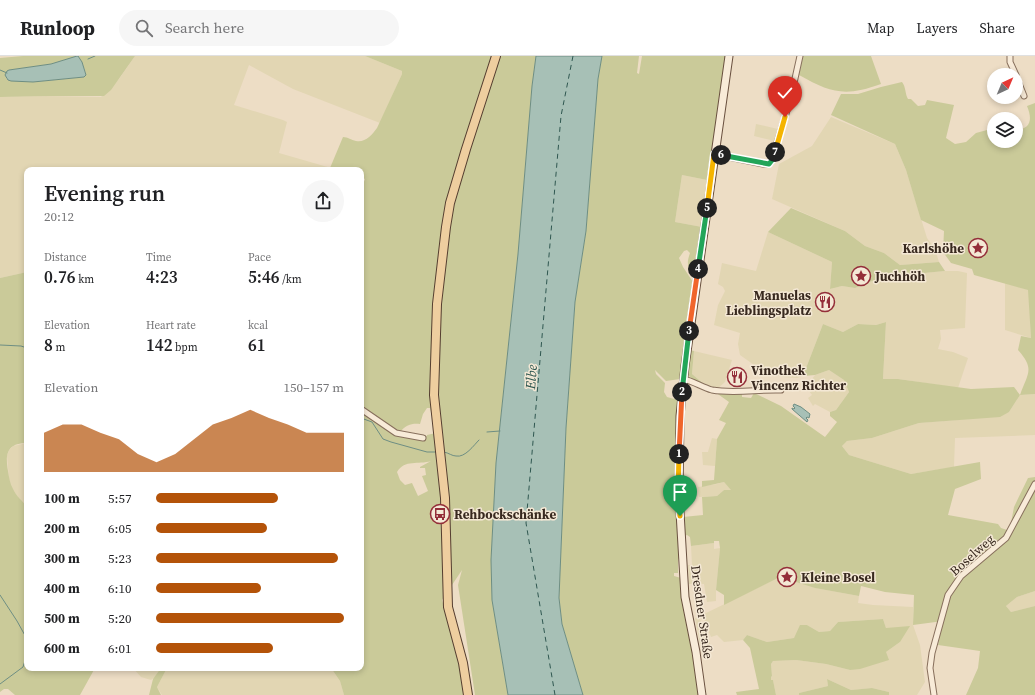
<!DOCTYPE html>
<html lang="en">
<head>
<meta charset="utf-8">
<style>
  :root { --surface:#fff; --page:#f6f6f6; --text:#202124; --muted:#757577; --line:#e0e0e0; --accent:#b45309 }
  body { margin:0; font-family:"Source Serif 4",serif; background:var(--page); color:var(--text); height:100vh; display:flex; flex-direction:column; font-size:15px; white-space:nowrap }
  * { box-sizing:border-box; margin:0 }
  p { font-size:13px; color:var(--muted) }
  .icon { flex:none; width:22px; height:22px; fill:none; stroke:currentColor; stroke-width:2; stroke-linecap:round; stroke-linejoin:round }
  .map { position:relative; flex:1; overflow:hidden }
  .panel { position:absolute; left:24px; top:111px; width:340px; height:504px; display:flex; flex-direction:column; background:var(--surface); border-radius:8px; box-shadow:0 2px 6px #0003 }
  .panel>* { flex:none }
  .needle { width:26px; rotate:44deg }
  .tools { position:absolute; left:987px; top:12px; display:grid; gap:8px }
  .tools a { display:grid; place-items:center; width:36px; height:36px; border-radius:50%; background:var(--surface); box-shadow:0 2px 6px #0003; font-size:20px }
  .pin { position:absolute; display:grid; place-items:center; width:34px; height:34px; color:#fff; margin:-41px -17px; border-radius:50% 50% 50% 0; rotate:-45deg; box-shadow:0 0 4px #0007 }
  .pin .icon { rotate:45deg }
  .km { position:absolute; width:20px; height:20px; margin:-10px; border-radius:50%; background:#222; color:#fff; font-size:11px; line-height:20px; text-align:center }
  .round { display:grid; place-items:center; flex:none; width:42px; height:42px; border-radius:21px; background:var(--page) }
  .summary { display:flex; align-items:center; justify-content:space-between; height:68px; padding:0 20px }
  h1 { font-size:22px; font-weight:600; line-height:30px }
  .figures { display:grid; grid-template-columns:repeat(3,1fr); gap:6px; height:68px; padding:4px 20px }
  .figures div { display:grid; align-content:center }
  .figures b { font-size:17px; font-weight:600 }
  .figures small { font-size:11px; font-weight:400 }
  .figures p { font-size:11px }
  .chart { height:112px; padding:8px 20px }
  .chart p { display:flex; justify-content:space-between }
  .chart svg { width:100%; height:72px; margin-top:4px; fill:var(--accent); opacity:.7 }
  ul { padding:0 20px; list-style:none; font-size:13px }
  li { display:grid; grid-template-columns:64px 48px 1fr; align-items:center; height:30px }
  li i { height:10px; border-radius:5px; background:var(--accent) }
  header { display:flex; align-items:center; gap:24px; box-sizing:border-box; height:56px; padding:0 20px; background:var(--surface); border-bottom:1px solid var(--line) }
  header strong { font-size:19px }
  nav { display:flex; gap:22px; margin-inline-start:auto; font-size:14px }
  .search { width:280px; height:36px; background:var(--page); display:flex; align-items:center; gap:10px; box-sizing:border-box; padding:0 14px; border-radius:22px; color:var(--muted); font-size:15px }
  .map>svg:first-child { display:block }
  .farmland { fill:#e2d6b3 }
  .green { fill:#caca99; fill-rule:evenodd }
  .water { fill:#a7c0b6; stroke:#6e8e83 }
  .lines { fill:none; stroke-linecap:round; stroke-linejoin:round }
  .stream { stroke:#6e8e83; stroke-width:1 }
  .ferry { stroke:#2f5750; stroke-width:1; stroke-dasharray:5 4; stroke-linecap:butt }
  .minor-casing { stroke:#876f5c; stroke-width:7 }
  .secondary-casing { stroke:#69503f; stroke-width:9 }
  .primary-casing { stroke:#553e30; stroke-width:10 }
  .minor { stroke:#f8ebd8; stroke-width:5 }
  .secondary { stroke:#f8ebd8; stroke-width:7 }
  .primary { stroke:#eece9f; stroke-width:8 }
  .split-1-casing { stroke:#fff; stroke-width:8 }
  .split-2-casing { stroke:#fff; stroke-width:8 }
  .split-3-casing { stroke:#fff; stroke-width:8 }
  .split-4-casing { stroke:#fff; stroke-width:8 }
  .split-5-casing { stroke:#fff; stroke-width:8 }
  .split-6-casing { stroke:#fff; stroke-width:8 }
  .split-7-casing { stroke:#fff; stroke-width:8 }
  .split-8-casing { stroke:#fff; stroke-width:8 }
  .split-1 { stroke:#f5b400; stroke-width:5 }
  .split-2 { stroke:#f0652b; stroke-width:5 }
  .split-3 { stroke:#22a559; stroke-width:5 }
  .split-4 { stroke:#f0652b; stroke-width:5 }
  .split-5 { stroke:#22a559; stroke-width:5 }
  .split-6 { stroke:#f5b400; stroke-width:5 }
  .split-7 { stroke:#22a559; stroke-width:5 }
  .split-8 { stroke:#f5b400; stroke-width:5 }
  .labels { text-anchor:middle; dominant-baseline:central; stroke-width:3; stroke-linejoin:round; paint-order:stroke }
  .poi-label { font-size:13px; font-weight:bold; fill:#38291f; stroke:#f4e8d5; text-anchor:start }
  .street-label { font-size:13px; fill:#38291f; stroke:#f4e8d5 }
  .water-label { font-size:14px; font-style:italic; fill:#2f5750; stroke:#f4e8d5 }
</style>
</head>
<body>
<header>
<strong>Runloop</strong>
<div class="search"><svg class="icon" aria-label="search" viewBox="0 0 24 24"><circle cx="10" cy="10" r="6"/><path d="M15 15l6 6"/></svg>Search here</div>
<nav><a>Map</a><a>Layers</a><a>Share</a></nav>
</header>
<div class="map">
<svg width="1035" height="639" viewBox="0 0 1035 639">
  <rect width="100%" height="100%" fill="#edddc5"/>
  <path class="farmland" d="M135,0H365L402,15V18L380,67L293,33L249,9L234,49L283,64L287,66L279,97L338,114H27V216L0,222V41L50,40L101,41L119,23Z
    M831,61L895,88L906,114L927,182L935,193L939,206L900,209L884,197L865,190L845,175L772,143L779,108L812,90Z
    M756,68L778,73L775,85L754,80Z
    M682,119L707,124L702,171L675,166Z
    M768,176L832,206L830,233L842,230L855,232L882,221L945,215H958L967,217L965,272L940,274L941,283L938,293L953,296L968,302L958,332L899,323H883L886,266L876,269L858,268L843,276L823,268L803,320L797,322L783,321L764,316L740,299L738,288L740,277L714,269L718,249L725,235L723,231L718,228L722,207L756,215Z
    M1005,227L1029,234L1031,282L1005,274Z
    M694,295L732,304L725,326L717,333L706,330L692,318Z
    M829,314L844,324L849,336L836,354L830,356L815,348L813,350L808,342L812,339L806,331L815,319Z
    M1035,338V379L955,382L954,411L911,418L849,399L842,390L847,385L872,382L919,367L957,364L1009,356L1020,339Z
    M712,382L717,383L715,410L703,409L702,396H708Z
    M27,387V451L13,435L11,431L9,423L7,400L9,394L13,390Z
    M724,426L732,434H724L717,440L699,441L698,431L717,428Z
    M714,487V493L720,492L716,534V545L707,546L704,528H689L688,509H692L691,490Z
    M780,521L816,532L859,540L858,547L873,549L913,551V569L920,589L925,626L917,639H889V636L872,632L851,634L827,623L828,630L799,637V639H776L773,624H771V621L772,620L771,608L773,605L796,604L826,608L850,614L886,596L900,586L886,572L883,563L838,566L830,575L819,576L807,569L794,582L767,586L747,579L743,584L724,586L717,579L711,581L702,559Z
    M1035,535V550L1011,556L1006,550L1017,541Z
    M699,561L708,582L711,590L704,591L703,588H700L695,562Z
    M133,612H161L155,621L151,624L141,621Z
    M167,612H331L340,625L344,639H162L157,631Z"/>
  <path class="green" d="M23,0H77L51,8L9,14L6,22L8,24L33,26L84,21L86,18L82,6L78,0H135L111,34L104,40H50L0,41V2Z
    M365,0H536L532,30L518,198L496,407L491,504L492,544L508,639H475L458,529L462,514L442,544L459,601L465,639H344L340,625L331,612H361V134L365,123L361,121V114H338L330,112L343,81C348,81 351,84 356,85C365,87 372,79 377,72L402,18V15ZM427,352H430L436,377L427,379V380L404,377L401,375C406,369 412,367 420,368L423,358ZM431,405L420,411V412H425L426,419L422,420L428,435L418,440L412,427L405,429L400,424L397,416C405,403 418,409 431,405Z
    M602,0H639L637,17L639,18L642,0H726L707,124L682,119L675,166L702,171L695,221H693L690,218L691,214C686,209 688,203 690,197L687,194L684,195L679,202L683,211L693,226L680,323L666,325L655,314L656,318L665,327L664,336L667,341L678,344L677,369L679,502L678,504V517H674V520L681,522L699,639H583L562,568L559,542L566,372L575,246L586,175L598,23Z
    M803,0H871L881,28C845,41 831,37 799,19Z
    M902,26C906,31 905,38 908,43H911L918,50L925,49L927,44L954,49L946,82L955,88L966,86L976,77L987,74L994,75V85H1016V74C1032,73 1032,62 1027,50L1035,47V338L1020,339L1009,356L1000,361L919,367L872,382L847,385L842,390L849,399L911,418L980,406L981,423L955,433L948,459L998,468L1001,472L1007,474L1010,472L1014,451L1028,422L1035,421V535L1017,541L1006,550L1011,556L1035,550V639H966L978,612L980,595L938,589L943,565L913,569L914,539L885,536L861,530L859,540L815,532L780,521L724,549V539L716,534L720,492L719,485H714V487L691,490L690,481L687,479L684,480L683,461L703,459L702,441L717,440L724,434H731L724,426L702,431V425L714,424L717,383L726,367L719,364L729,346L715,336H742V341L751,342L754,337L781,350L825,381L837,366L830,360V356L836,354L849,336L844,324L829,314L815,319L803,320L823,268L843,276L858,268L876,269L886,266L883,323H898L971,333L1014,331L1020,339C1028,317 1035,313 1018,294L1021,280L1031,282L1028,234L974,219L972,213L951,207L943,196L944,175L921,164L906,114L895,88L831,59L841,38H858L881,31Z
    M791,152L845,175L865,190L884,197L900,209L939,206L945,215L882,221L855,232L842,230L830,233L832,206L768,176Z
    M27,216V387C7,387 5,398 8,415C9,421 10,428 13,433C16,440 23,445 27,451V612H95L80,639H15L8,633H4L0,636V222Z
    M689,294L694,295L692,318L706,330L692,323L687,318Z
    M883,563L886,572L910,570L900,586L886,596L889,604L860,613L850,614L826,608L796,604L773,605L771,608L772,620L771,621V624H773L776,639H737L736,636L759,633L750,592L743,584L747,579L767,586L794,582L800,569H807L819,576L830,575L838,566Z
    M161,612H167L157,631L161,639H149L153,623Z
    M827,623L851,634L872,632L889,636V639H799V637L828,630Z"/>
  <path class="water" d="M77,0H78L82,6L86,19L84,21L33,26L11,25L8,24L5,19L7,15L9,14L51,8Z
    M536,0H602L598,23L586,175L575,246L566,372L559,542L562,568L583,639H508L492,544L491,504L496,407L518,198L532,30Z
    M794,348L801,351L810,358L809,362L807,361L806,362L808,364L807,366L792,353V352L794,353L795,352L793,350Z"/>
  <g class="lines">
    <path class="stream" d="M88,3L95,0
      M0,14L7,17
      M0,289L21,290L27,292
      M361,362L372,366L383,383L391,386L427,396H437
      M487,376L500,375
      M444,396C449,397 452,400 456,400C465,402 474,389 479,384
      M0,539L17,565L27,583
      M0,628L23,611L27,598"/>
    <path class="ferry" d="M555,639L526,467L561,60L573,0"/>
    <g class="minor-casing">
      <path id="minor" d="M1010,0V6L1016,19
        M1016,20L1024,40
        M714,98L763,108H769L771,106L790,45L800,0
        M683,323C693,325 702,331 712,334C735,338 759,333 781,334
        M361,353L396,377L423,382
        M934,639L930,612L932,597L948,539L961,520L1006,482L1035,428"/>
    </g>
    <g class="secondary-casing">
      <path id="secondary" d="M702,639L696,596L685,541L679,439L680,360L685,310L729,0"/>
    </g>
    <g class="primary-casing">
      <path id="primary" d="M468,639L463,607L448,551L445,442L434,339L436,278L437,248L446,171L450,147L466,93L496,0"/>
    </g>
    <use href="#minor" class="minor"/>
    <use href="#secondary" class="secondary"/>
    <use href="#primary" class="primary"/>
  </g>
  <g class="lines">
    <g class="split-1-casing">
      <path id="split-1" d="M679,398L678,439L680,460"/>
    </g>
    <g class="split-2-casing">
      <path id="split-2" d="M679,398L682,336"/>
    </g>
    <g class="split-3-casing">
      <path id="split-3" d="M682,336L689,275"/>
    </g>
    <g class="split-4-casing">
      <path id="split-4" d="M689,275L698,213"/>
    </g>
    <g class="split-5-casing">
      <path id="split-5" d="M698,213L707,152"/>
    </g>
    <g class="split-6-casing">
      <path id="split-6" d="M707,152L714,98L721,99"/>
    </g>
    <g class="split-7-casing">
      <path id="split-7" d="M721,99L769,108L773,103L775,96"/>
    </g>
    <g class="split-8-casing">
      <path id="split-8" d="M775,96L785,61"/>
    </g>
    <use href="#split-1" class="split-1"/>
    <use href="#split-2" class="split-2"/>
    <use href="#split-3" class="split-3"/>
    <use href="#split-4" class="split-4"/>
    <use href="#split-5" class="split-5"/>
    <use href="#split-6" class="split-6"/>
    <use href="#split-7" class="split-7"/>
    <use href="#split-8" class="split-8"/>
  </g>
  <defs>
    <g id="sight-ring" transform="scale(1)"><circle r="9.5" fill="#f4e8d5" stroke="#942e39" stroke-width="1.5"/><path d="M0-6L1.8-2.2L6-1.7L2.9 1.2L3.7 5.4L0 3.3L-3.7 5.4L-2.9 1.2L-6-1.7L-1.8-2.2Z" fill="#942e39"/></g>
    <g id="restaurant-ring" transform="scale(1)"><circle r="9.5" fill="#f4e8d5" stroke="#942e39" stroke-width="1.5"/><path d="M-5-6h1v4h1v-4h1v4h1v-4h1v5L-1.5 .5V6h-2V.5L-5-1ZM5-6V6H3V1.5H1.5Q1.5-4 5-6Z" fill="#942e39"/></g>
    <g id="bus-ring" transform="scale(1)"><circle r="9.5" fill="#f4e8d5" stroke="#942e39" stroke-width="1.5"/><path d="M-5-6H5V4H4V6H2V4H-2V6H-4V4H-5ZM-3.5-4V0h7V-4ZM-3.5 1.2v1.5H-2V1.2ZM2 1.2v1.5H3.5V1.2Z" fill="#942e39"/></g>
  </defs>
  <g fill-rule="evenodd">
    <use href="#sight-ring" x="978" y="192"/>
    <use href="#sight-ring" x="861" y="220"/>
    <use href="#restaurant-ring" x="825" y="246"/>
    <use href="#restaurant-ring" x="737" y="321"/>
    <use href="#bus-ring" x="440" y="458"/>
    <use href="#sight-ring" x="787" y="521"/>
  </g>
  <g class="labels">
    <g class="poi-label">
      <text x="964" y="192" text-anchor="end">Karlshöhe</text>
      <text x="875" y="220">Juchhöh</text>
      <text x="811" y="239" text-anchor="end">Manuelas<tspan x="811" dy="15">Lieblingsplatz</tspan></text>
      <text x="751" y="314">Vinothek<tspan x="751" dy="15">Vincenz Richter</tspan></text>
      <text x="454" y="458">Rehbockschänke</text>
      <text x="801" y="521">Kleine Bosel</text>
    </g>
    <g class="street-label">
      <text transform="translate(972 499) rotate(-42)">Boselweg</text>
      <text transform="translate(702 556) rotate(82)">Dresdner Straße</text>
    </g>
    <g class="water-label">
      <text transform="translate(531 321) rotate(-85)">Elbe</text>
    </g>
  </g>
</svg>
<div class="tools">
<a><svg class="needle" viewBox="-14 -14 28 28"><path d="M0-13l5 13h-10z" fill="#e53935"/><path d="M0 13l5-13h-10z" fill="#757577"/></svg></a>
<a><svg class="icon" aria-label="layers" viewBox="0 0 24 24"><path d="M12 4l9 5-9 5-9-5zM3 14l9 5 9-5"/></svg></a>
</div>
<div class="pin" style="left:680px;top:460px;background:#1e9e55"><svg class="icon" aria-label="arrive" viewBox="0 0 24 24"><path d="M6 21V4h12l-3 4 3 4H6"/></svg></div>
<div class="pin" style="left:785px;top:61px;background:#d93025"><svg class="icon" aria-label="check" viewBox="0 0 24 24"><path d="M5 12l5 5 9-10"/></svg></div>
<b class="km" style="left:679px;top:398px">1</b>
<b class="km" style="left:682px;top:336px">2</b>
<b class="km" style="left:689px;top:275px">3</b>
<b class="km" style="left:698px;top:213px">4</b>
<b class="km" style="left:707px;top:152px">5</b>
<b class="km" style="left:721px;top:99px">6</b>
<b class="km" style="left:775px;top:96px">7</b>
<section class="panel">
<div class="summary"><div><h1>Evening run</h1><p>20:12</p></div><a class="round"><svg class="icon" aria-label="share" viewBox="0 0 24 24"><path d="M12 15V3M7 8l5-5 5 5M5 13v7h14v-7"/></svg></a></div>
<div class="figures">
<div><p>Distance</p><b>0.76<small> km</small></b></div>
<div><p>Time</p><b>4:23</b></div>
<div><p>Pace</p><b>5:46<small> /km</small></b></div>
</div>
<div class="figures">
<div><p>Elevation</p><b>8<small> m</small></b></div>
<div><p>Heart rate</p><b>142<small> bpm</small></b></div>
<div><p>kcal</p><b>61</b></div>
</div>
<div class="chart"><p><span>Elevation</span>150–157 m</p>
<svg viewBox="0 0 160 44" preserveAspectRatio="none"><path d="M0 44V20L10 15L20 15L30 20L40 24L50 33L60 38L70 33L80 24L90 15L100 11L110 6L120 11L130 15L140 20L150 20L160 20V44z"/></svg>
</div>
<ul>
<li><b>100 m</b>5:57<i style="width:65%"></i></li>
<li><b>200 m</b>6:05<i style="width:59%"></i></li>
<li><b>300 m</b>5:23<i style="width:97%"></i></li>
<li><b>400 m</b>6:10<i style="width:56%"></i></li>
<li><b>500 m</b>5:20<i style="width:100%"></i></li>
<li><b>600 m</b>6:01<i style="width:62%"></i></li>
</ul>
</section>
</div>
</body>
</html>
